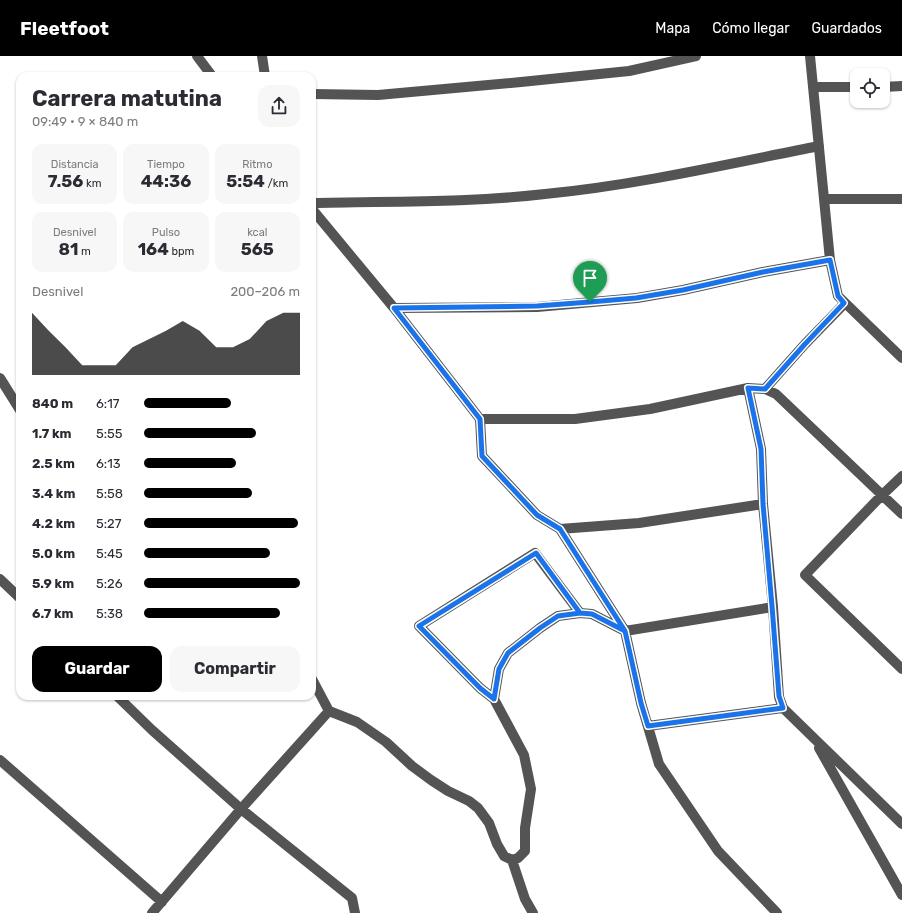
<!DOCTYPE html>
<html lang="es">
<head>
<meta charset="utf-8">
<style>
  :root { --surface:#fff; --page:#f7f7f7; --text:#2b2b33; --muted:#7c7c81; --accent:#000 }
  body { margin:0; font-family:Rubik,sans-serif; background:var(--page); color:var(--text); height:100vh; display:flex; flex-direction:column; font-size:15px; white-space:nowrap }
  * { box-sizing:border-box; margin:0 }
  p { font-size:13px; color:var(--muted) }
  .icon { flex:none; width:22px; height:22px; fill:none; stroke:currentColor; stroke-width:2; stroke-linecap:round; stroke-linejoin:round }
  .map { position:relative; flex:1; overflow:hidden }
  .sheet { position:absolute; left:16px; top:16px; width:300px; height:628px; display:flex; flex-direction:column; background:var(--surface); border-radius:12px; box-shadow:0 1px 3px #0004 }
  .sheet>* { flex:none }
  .tools { position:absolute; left:850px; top:12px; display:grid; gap:8px }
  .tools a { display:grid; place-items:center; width:40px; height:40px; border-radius:8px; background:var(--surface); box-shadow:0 1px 3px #0004; font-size:20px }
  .pin { position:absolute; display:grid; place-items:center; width:34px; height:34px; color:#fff; margin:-41px -17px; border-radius:50% 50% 50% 0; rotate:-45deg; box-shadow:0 0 4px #0007 }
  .pin .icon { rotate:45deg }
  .round { display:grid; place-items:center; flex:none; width:42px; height:42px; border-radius:12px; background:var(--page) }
  .overview { display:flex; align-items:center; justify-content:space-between; height:68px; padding:0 16px }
  h1 { font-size:22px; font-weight:700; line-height:30px }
  .figures { display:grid; grid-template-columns:repeat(3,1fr); gap:6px; height:68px; padding:4px 16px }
  .figures div { display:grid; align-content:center; border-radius:10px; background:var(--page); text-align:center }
  .figures b { font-size:17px; font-weight:700 }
  .figures small { font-size:11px; font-weight:400 }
  .figures p { font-size:11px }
  .chart { height:112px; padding:8px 16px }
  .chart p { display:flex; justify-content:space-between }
  .chart svg { width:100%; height:72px; margin-top:4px; fill:var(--accent); opacity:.7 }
  .button { display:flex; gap:8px; margin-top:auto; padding:8px 16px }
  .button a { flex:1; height:46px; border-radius:12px; background:var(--accent); color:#fff; font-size:16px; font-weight:700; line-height:46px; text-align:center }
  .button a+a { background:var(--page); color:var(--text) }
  ul { padding:0 16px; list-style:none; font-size:13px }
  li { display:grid; grid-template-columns:64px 48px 1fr; align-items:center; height:30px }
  li i { height:10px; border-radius:5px; background:var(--accent) }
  header { display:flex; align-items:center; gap:24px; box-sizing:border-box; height:56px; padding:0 20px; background:var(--accent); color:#fff }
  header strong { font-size:19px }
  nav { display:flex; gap:22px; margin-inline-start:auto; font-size:14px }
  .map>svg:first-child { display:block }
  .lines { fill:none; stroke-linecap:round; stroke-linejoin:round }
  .minor { stroke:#545454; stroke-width:10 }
  .route-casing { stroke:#fff; stroke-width:8 }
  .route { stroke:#1a73e8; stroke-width:5 }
</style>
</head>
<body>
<header>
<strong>Fleetfoot</strong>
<nav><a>Mapa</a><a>Cómo llegar</a><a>Guardados</a></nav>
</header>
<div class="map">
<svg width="902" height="857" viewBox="0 0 902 857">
  <rect width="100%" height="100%" fill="#fff"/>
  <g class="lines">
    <path class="minor" d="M197,0L212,20
      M262,0L265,20
      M810,0L830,204L838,240L902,302
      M813,31H857
      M883,31L902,30
      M312,38L378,39L521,26L629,15L696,0
      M824,143H902
      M312,147C389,145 468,147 545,138C637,129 728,108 819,90
      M312,153L394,252L480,363L482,400L537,459L560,473L625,575L641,647L659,708L718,795L777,857
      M394,252L537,251L637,242L683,234L763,216L830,204
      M0,322L20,354
      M748,332L761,393L763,448L773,551L779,641L783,652L902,768
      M765,333L805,288L845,247
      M480,363H575L650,353L748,332L765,333L776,338L902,458
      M902,420L882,439L805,519L902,613
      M560,473L639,467L763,448
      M0,523L20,542
      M312,623L329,655L357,666L386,686L412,710L431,724L448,735L469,745L478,752L489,767L497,788L504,800L512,804L525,843L533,857
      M117,640L152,674L241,753L352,842L355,857
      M494,643L499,613L508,597L540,572L558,560L580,557L592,558L625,575L773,551
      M648,670L783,652
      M819,692L902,839
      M0,704L162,846
      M512,804L518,802L525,795V772L531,733L524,699L494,643L480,632L419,570L535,497L580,557
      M152,857L241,753L329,655"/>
  </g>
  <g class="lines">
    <g class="route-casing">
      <path id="route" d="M590,246L537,250L394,252L480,363L482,400L537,459L560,473L625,575L592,558L580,557L558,560L540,572L508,597L499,613L494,643L480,632L419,570L536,497L580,557L592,558L625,575L641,647L648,670L783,652L779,640L772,550L763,448L761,393L748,332L765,333L805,288L844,247L838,240L830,204L763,216L683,234L636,242L590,246"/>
    </g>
    <use href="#route" class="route"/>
  </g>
</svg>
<div class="tools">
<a><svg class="icon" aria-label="locate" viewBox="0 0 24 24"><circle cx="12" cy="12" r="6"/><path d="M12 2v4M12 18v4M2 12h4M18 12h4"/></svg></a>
</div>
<div class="pin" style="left:590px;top:246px;background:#1e9e55"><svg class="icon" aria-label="arrive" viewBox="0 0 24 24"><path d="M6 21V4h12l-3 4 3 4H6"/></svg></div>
<section class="sheet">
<div class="overview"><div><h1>Carrera matutina</h1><p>09:49 · 9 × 840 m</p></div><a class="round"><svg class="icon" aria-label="share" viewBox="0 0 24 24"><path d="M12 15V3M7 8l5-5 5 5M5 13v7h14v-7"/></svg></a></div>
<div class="figures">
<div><p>Distancia</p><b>7.56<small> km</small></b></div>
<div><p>Tiempo</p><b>44:36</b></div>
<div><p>Ritmo</p><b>5:54<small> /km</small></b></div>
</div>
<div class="figures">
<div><p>Desnivel</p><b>81<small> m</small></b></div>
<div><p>Pulso</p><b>164<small> bpm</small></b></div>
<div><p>kcal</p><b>565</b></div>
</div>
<div class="chart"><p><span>Desnivel</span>200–206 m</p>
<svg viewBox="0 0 160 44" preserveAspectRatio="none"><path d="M0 44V6L10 17L20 27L30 38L40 38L50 38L60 27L70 22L80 17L90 11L100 17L110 27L120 27L130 22L140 11L150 6L160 6V44z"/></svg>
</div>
<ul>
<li><b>840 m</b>6:17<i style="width:56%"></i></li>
<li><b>1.7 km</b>5:55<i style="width:72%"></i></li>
<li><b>2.5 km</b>6:13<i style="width:59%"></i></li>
<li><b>3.4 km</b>5:58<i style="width:69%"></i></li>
<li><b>4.2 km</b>5:27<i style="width:99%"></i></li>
<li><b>5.0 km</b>5:45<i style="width:81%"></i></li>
<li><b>5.9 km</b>5:26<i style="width:100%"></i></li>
<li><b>6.7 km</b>5:38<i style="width:87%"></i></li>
</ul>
<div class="button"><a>Guardar</a><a>Compartir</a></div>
</section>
</div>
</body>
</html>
